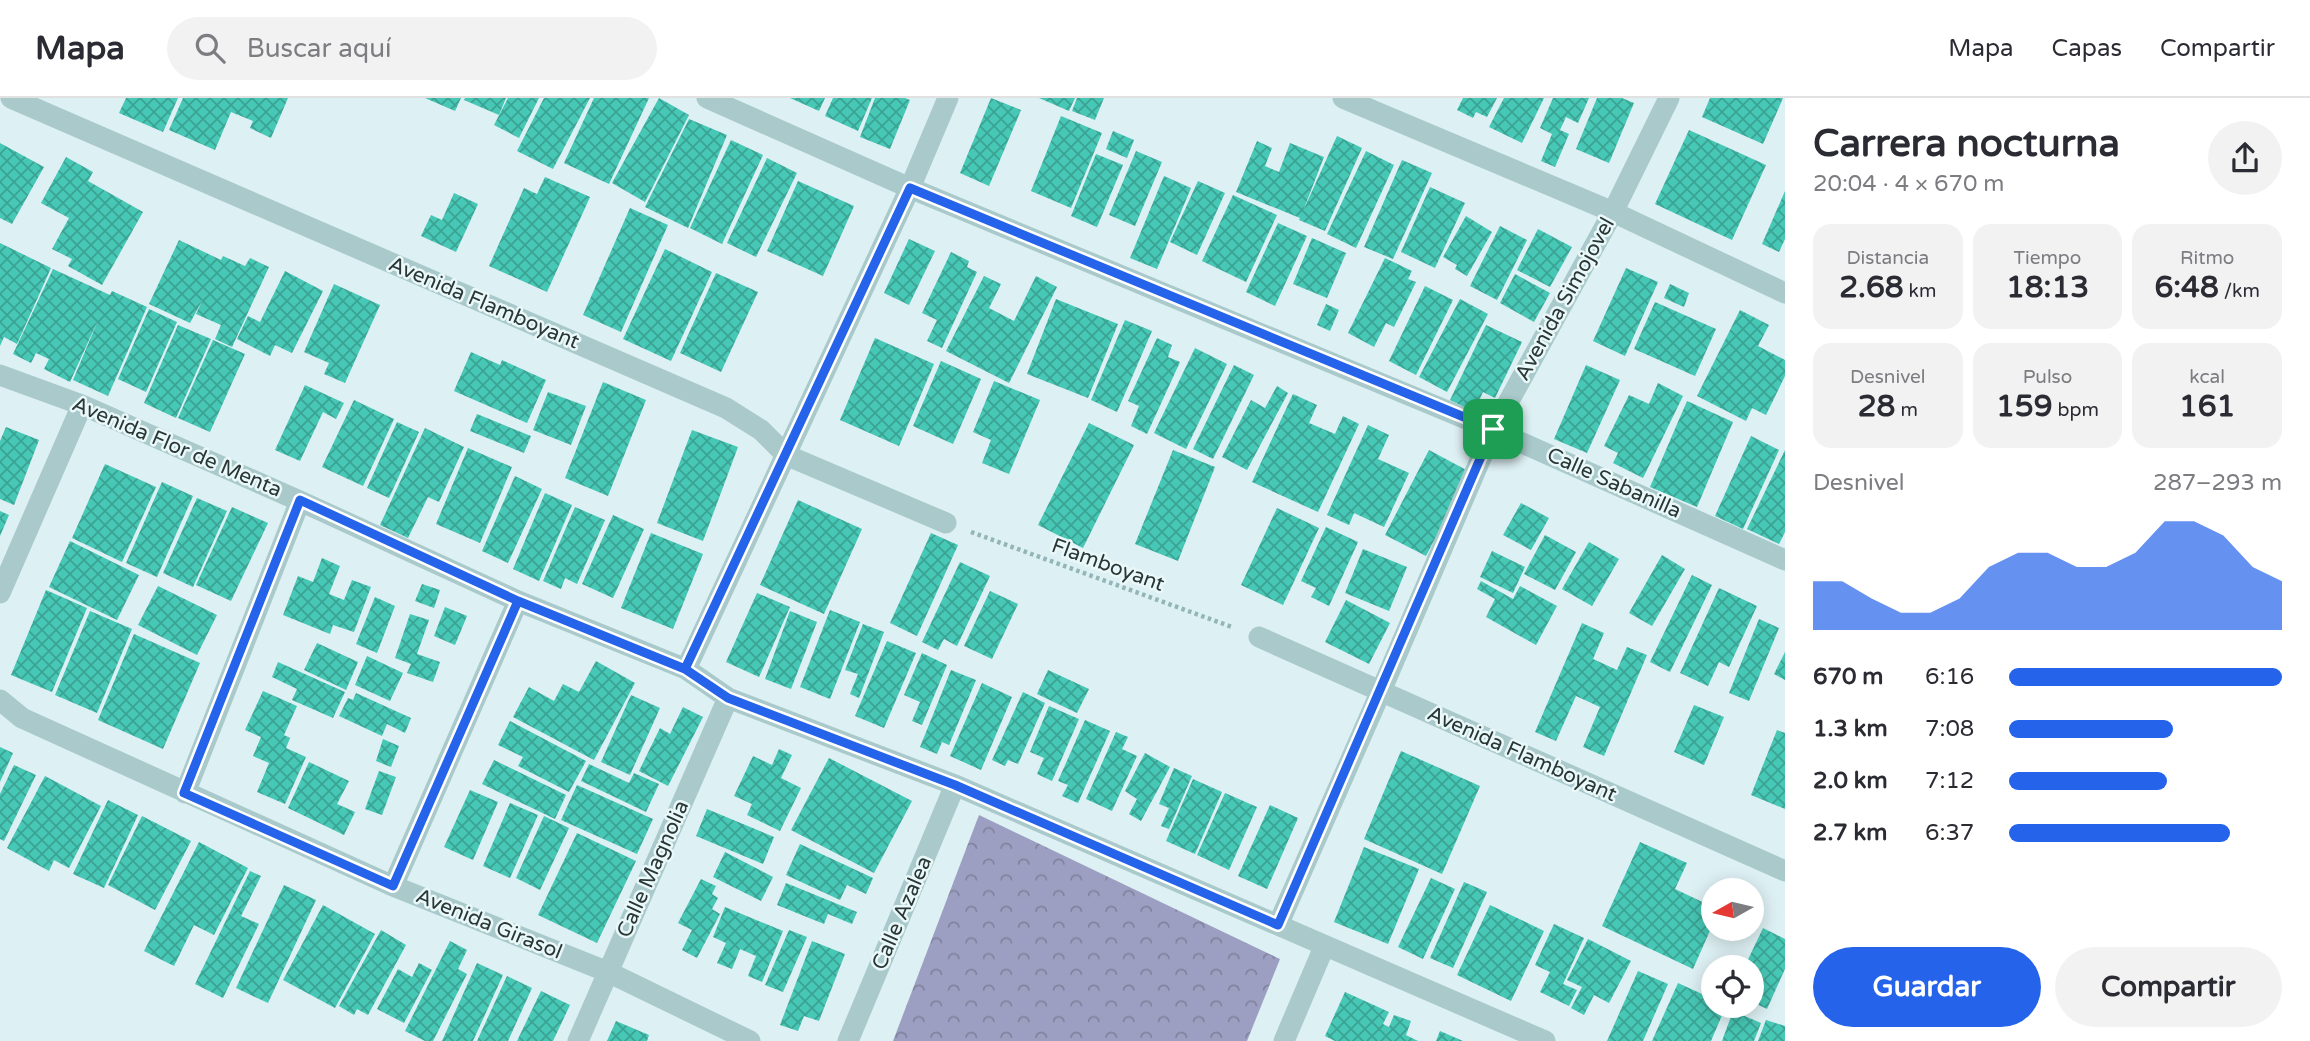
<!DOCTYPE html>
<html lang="es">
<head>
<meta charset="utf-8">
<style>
  :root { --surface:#fff; --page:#f2f2f3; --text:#2b2b33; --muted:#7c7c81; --line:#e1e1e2; --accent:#2563eb }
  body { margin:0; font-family:"Varela Round",sans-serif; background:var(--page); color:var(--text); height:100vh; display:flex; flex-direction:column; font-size:26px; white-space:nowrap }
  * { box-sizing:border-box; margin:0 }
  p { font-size:23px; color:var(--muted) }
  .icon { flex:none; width:38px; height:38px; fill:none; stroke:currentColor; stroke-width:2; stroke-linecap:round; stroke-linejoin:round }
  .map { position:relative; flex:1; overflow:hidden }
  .sheet { display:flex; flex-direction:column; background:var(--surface); width:525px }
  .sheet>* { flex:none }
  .needle { width:46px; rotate:262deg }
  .buttons { position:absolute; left:1701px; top:780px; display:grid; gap:14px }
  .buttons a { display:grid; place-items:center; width:63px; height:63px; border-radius:50%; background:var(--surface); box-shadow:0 4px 18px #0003; font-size:35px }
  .pin { position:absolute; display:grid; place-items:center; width:60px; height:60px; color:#fff; margin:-30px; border-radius:14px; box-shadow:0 4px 10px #0006 }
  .round { display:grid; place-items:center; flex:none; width:74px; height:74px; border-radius:37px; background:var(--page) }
  .head { display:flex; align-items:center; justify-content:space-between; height:119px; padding:0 28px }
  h1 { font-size:38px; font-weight:700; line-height:52px }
  .metrics { display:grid; grid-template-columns:repeat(3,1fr); gap:10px; height:119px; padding:7px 28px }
  .metrics div { display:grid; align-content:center; border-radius:18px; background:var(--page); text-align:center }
  .metrics b { font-size:30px; font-weight:700 }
  .metrics small { font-size:19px; font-weight:400 }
  .metrics p { font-size:19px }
  .chart { height:196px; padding:14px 28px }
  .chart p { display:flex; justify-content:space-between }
  .chart svg { width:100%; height:126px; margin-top:7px; fill:var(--accent); opacity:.7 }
  .action { display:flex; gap:14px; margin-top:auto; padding:14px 28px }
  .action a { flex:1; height:80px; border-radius:42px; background:var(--accent); color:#fff; font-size:28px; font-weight:700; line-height:80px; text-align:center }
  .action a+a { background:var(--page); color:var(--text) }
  ul { padding:0 28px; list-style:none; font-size:23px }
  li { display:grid; grid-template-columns:112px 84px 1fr; align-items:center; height:52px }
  li i { height:18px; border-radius:9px; background:var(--accent) }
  header { display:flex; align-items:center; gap:42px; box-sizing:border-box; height:98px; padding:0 35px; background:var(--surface); border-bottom:2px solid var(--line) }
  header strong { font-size:33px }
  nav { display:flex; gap:38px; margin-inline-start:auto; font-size:24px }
  .search { width:490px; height:63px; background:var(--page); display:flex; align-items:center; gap:18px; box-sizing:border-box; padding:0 24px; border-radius:38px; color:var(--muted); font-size:26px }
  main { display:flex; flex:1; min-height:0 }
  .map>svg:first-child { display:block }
  .forest { fill:url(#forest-crowns) }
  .building { fill:url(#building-cross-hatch) }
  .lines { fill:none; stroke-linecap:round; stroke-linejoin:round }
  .path { stroke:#93b5b7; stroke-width:4.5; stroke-dasharray:3.5 3.5; stroke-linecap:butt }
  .street { stroke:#a9c9cb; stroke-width:21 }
  .route-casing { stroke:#fff; stroke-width:14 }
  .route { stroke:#2563eb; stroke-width:9 }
  .labels { text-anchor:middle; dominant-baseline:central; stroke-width:5; stroke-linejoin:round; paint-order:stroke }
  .street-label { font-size:21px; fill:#293837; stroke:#eaf8fa }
</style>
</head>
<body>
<header>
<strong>Mapa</strong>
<div class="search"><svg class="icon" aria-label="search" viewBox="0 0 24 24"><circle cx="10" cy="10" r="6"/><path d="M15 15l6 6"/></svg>Buscar aquí</div>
<nav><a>Mapa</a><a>Capas</a><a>Compartir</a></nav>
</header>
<main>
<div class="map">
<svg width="1785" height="943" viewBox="0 0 1785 943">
  <defs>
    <pattern id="forest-crowns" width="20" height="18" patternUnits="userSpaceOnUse" patternTransform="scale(1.75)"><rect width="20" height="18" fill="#9d9fc2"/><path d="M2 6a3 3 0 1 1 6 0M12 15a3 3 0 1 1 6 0" fill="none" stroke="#80839e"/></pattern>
    <pattern id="building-cross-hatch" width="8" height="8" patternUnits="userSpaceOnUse" patternTransform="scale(1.75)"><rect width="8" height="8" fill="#47c7b5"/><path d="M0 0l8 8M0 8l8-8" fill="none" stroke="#3ba394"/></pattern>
  </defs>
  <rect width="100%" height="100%" fill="#ddf0f3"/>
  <path class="forest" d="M979,717L1280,861L1247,943H893Z"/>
  <path class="building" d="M126,0H178L163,34L119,15Z
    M183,0H288L271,40L250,30L253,23L231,14L215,52L169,32Z
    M425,0H461L455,13Z
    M465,0H506L499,17L464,2Z
    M508,0H539L519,40L494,27Z
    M544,0H590L553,71L517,53Z
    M594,0H649L609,86L564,65Z
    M659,0L689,17L645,104L612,85Z
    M790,0H825L819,13Z
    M833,0H872L858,33L825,18Z
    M875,0H905L910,2L890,51L860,39Z
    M991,0L1021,12L989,88L960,75Z
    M1039,0H1075L1069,13Z
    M1077,0H1104L1095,22L1072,13Z
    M1463,0H1497L1487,19L1476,14L1473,20L1457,12Z
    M1504,0H1544L1522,45L1489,29Z
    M1553,0H1589L1578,25L1566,19L1560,32L1569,36L1555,69L1541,63L1552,36L1540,30Z
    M1597,0H1622L1634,5L1609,65L1576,51Z
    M1710,0H1783L1763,46L1702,19Z
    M1061,18L1102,35L1071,110L1031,93Z
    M689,21L727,37L688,130L645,109Z
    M1689,32L1766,67L1732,142L1655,106Z
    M1113,33L1134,42L1127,60L1106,51Z
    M1337,38L1362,50L1325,133L1299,122L1300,120L1236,94L1257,43L1272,50L1265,68L1279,74L1290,45L1324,59L1303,113Z
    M731,42L763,57L722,146L690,130Z
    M0,45L44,69L12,126L0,120Z
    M1136,53L1162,64L1135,128L1109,117Z
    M1366,53L1394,67L1356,150L1327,136Z
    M1096,56L1123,67L1097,129L1071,118Z
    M66,59L93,74L88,83L143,114L102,187L68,168L72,161L52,151L69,120L41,105Z
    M767,60L797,75L756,159L727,145Z
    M1402,62L1432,75L1393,161L1364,149Z
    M1164,78L1191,90L1157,171L1130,160Z
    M545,79L590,99L547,194L489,168L524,90L537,96Z
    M798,83L854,108L823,178L767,153Z
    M1198,83L1225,95L1197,157L1170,144Z
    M1430,89L1465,105L1435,170L1401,154Z
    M1785,93V141L1779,154L1762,146Z
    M454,95L478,106L456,154L421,138L431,117L442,122Z
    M1233,97L1277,117L1246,184L1202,163Z
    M630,110L668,127L621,234L583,217Z
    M1466,118L1492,134L1467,178L1455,171L1457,167L1443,159Z
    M1278,125L1307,138L1275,208L1246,194Z
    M1500,128L1527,142L1497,202L1470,188Z
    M1538,131L1572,149L1550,189L1517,172Z
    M1312,140L1346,155L1327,200L1293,186Z
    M909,141L935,153L909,207L884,195Z
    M179,142L221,162L223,158L245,168L250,160L269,169L232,249L215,241L221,227L196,216L203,201L190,225L149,206Z
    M0,145L51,170L17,246L4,239L0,248Z
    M665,151L712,174L671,263L623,241Z
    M951,154L969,163L967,169L977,174L942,250L927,243L937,222L922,215Z
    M1385,160L1412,173L1408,181L1416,184L1394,229L1386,225L1374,249L1348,235Z
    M1626,170L1658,184L1625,258L1593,243Z
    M53,171L110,197L112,193L147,209L108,298L73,282L99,220L70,284L44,271L49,261L36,255L31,265L13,256Z
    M285,173L323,193L292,255L275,247L270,258L237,241L248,218L260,224Z
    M716,175L758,194L721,274L680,255Z
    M1515,176L1550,195L1534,224L1500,205Z
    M984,178L1001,186L989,210L1014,223L1036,178L1057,189L1009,285L946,253Z
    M334,186L380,207L345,285L324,276L329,265L304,254Z
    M1670,186L1689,195L1684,209L1664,200Z
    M1425,188L1453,202L1416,277L1389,263Z
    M1056,201L1118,226L1088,300L1027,276Z
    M1460,201L1488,216L1447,294L1419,279Z
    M1655,204L1716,231L1695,278L1634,251Z
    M1326,206L1339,212L1330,233L1317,227Z
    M149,211L177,224L146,294L118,281Z
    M1740,212L1769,227L1758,248L1785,262V278L1766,317L1752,310L1746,323L1697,298Z
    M1125,222L1152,233L1117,314L1091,302Z
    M178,227L211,241L176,320L144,305Z
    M1486,227L1522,244L1495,300L1483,294L1474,314L1450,302Z
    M875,240L934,266L899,348L840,322Z
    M1157,240L1172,247L1168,259L1180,264L1147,336L1131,328L1139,308L1128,303Z
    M213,242L245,256L210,334L178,320Z
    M1195,250L1227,266L1186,351L1154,335Z
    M471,254L500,267L502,262L546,282L527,325L454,293Z
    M941,263L981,281L953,346L913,328Z
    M1234,267L1254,277L1213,361L1193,351Z
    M1586,267L1620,282L1587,355L1554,341Z
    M994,283L1040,302L1009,376L982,365L991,342L973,334Z
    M603,284L646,302L608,398L565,380Z
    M1658,285L1683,298L1643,380L1613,365L1618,355L1604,348L1629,297L1649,306Z
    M305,287L344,305L336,321L323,314L300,363L275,352Z
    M1277,288L1288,295L1247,372L1222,359L1251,302L1265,310Z
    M548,294L586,308L571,347L533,332Z
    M1293,296L1317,307L1309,325L1335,336L1343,318L1359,326L1318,414L1252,384Z
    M354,302L394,321L363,388L322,369Z
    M1687,303L1733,324L1697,409L1650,389Z
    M477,316L531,338L524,355L470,333Z
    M397,324L419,334L389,400L367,390Z
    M1089,325L1134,347L1083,450L1038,427Z
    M1368,327L1389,337L1378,361L1409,375L1384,429L1354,415L1349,427L1327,417Z
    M6,329L39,342L14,407L0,401V343Z
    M425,330L464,349L439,404L428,399L408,440L380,427Z
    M692,332L738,349L703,443L657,425Z
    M1751,338L1779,352L1743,431L1715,418Z
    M468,350L512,369L480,445L436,426Z
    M1173,352L1215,369L1178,463L1135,446Z
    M1429,352L1470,374L1426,458L1385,437Z
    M1785,352V434L1779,446L1747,431Z
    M105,366L156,389L122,464L72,440Z
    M515,378L542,391L508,465L482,453Z
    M162,384L193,398L157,479L126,465Z
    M545,395L572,407L539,483L513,471Z
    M197,400L227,413L193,489L163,475Z
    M798,402L862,431L824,516L760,487Z
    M1521,405L1549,420L1531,452L1503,437Z
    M232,409L268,425L231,503L196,487Z
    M575,409L605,422L577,486L565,480L561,491L543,483Z
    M1277,410L1319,430L1283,507L1241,487Z
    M0,413L9,417L0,438Z
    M613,417L644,431L613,500L582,486Z
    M1326,429L1358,444L1329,508L1311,499L1316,490L1301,483Z
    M651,435L703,456L673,531L621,510Z
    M931,435L958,447L917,538L890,525Z
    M1545,437L1576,454L1555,492L1524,476Z
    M70,443L139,477L117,522L49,489Z
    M1589,444L1619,461L1592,508L1562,491Z
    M1363,451L1407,469L1389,513L1345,495Z
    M1492,453L1525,469L1513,495L1480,479Z
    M1662,457L1685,471L1652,528L1629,515Z
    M322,460L340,468L329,496L344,502L352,482L371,489L354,534L333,527L330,536L283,517L298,478L313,484Z
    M960,464L990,478L957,548L944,541L938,552L922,544Z
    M1692,477L1712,487L1670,574L1650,564Z
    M1481,483L1513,501L1520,488L1557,508L1536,547L1486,519L1495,501L1477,491Z
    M422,486L440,492L434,510L415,503Z
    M158,488L217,517L197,557L138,527Z
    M1719,490L1757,508L1729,569L1719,564L1708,588L1680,575Z
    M46,492L87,510L52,594L11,577Z
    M990,493L1018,506L992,561L964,548Z
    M757,495L790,509L759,579L726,564Z
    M375,499L395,508L377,555L356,546Z
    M1346,502L1390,525L1369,566L1325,544Z
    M445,509L467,518L455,547L434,538Z
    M830,512L860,524L830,601L800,589Z
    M90,513L132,531L97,615L55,597Z
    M790,513L817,524L791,591L765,581Z
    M410,516L429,522L417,556L440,564L433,584L407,575L411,566L395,560Z
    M1759,521L1779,530L1749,603L1729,595Z
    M1582,525L1604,535L1593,561L1617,572L1627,549L1647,557L1604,658L1583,649L1600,609L1576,598L1556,643L1535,634Z
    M863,526L884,534L859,600L850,596L858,576L845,572Z
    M134,536L200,565L163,651L98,622Z
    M887,543L916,555L884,630L855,618Z
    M317,545L358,564L346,592L304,572Z
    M1785,554V582L1774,576Z
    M922,555L947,567L922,627L912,623L920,604L904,597Z
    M367,558L403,575L390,603L355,587Z
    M596,563L635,585L594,662L513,619L529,589L554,603L563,586L579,594Z
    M278,564L345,594L333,620L292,602L297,591L272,579Z
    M951,572L976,582L949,647L942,644L937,656L920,649Z
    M1048,572L1089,591L1077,615L1037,596Z
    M982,585L1012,599L981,672L950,658Z
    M263,593L297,608L284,637L290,640L286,650L306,659L285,706L257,694L269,665L253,658L261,639L245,632Z
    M1023,594L1045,605L1018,666L1008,662L1005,668L992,662Z
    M356,595L411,620L405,635L387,626L382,638L339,618L348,600L353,602Z
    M631,597L660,610L630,677L601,664Z
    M1694,607L1724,619L1704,667L1674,654Z
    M1049,608L1079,621L1052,683L1037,676L1044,660L1030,654Z
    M683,609L703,619L668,688L639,673L660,630L670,636Z
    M1085,622L1110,633L1078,705L1062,698L1068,687L1058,683Z
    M510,623L586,663L569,694L518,668L523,659L498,647Z
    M1777,632L1785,635V711L1751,697Z
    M1116,634L1128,639L1122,651L1137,658L1112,713L1086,701Z
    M383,641L399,648L391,669L376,663Z
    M0,649L13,655L0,684Z
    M779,651L792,657L781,680L801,690L780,733L747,717L752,706L734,698L753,658L772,667Z
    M1401,653L1480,688L1442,776L1364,741Z
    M1145,655L1170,669L1141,723L1129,716L1137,701L1125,693Z
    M829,660L912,703L874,775L791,732Z
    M494,662L566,697L555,721L482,686Z
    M309,664L349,683L337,706L355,714L344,737L288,710Z
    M589,666L629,685L634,675L659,686L646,714L581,683Z
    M14,667L36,677L4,743L0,741V696Z
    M1174,670L1192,678L1169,731L1161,728L1169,710L1159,706Z
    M379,673L396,679L382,717L365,711Z
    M45,678L101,708L69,770L54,762L49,773L7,750Z
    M1193,681L1222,694L1195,756L1166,743Z
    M577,687L653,721L637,756L561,722Z
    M470,692L498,704L473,762L444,749Z
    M1225,695L1257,709L1229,772L1197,757Z
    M108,702L138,717L104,790L73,776Z
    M510,705L538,717L510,780L483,768Z
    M1270,707L1298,720L1267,791L1238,778Z
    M707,711L774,739L763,766L696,738Z
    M142,718L191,743L155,812L108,787Z
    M544,718L569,730L540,792L516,780Z
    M577,735L636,763L597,845L538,817Z
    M199,744L248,770L214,837L194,827L174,868L144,853Z
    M1640,744L1687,765L1675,791L1713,809V826L1693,871L1602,828Z
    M800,746L873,780L866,796L847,787L840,802L786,777Z
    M1364,749L1419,771L1388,846L1334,824Z
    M725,754L773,779L761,803L713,779Z
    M250,773L261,778L241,818L259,826L223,900L195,886Z
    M1431,780L1455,791L1423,861L1398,849Z
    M701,781L716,788L712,796L718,800L712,811L720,816L697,860L682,852L692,832L678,825Z
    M1464,784L1487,794L1453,870L1430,860Z
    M786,785L857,814L852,826L828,816L824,826L777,807Z
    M284,787L316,802L268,905L236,890Z
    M323,807L375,836L335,910L283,882Z
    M1490,807L1544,833L1511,903L1457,877Z
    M725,809L783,833L762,884L748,878L756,858L740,851L732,871L717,865L726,845L713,839Z
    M1554,826L1584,840L1563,886L1577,892L1569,908L1540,894L1550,874L1535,867Z
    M1763,830L1785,841V871L1767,911L1752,904V870H1744Z
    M381,832L406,847L368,917L357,911L354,917L339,908Z
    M789,832L807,839L783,894L765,887Z
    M1588,841L1631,863L1609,905L1594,897L1584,917L1571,910L1582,889L1567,882Z
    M450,843L467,852L458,871L467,876L433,943H425L405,933Z
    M812,843L845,856L819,923L804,918L798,933L780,927Z
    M419,865L432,872L404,925L377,911L398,871L412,879Z
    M477,865L503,877L473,943H442Z
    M1638,873L1668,886L1643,943H1607Z
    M507,878L532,890L508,943H477Z
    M1678,885L1713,901V908H1726L1711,943H1652Z
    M541,893L570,907L553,943H517Z
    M1345,894L1389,914L1383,926L1389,929L1394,917L1411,923L1406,937L1418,943H1335L1325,938Z
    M1733,913L1761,925L1754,943H1722Z
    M1766,922L1785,928V943H1758Z
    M616,923L649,937L647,943H607Z
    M1440,933L1463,943H1436Z"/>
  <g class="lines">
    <path class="path" d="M971,434L1232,529"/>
    <path class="street" d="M11,0L726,310L761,332L786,357L946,425
      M707,0L910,90L1493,332L1785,462
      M1343,0L1613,114L1785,195
      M0,277L82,307L300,403L518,503L686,571L728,600L955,687L1545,943
      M0,495L82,307
      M1259,539L1785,773
      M686,571L910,90L948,0
      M0,602L22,620L393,788L608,874L750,943
      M185,695L300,403
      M393,788L518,503
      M1278,827L1381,593L1493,332L1613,114L1669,0
      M578,943L728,600
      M848,943L955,687
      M1284,943L1324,849"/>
  </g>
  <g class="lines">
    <g class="route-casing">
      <path id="route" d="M1493,331L910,90L685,571L518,503L300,402L184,695L393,788L518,503L685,571L728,600L955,687L1278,827L1493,331"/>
    </g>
    <use href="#route" class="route"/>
  </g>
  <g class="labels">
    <g class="street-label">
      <text transform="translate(1565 201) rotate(-61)">Avenida Simojovel</text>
      <text transform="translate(484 205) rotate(23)">Avenida Flamboyant</text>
      <text transform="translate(177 349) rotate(23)">Avenida Flor de Menta</text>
      <text transform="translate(1614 385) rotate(24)">Calle Sabanilla</text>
      <text transform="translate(1108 467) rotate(20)">Flamboyant</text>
      <text transform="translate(1522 656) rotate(24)">Avenida Flamboyant</text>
      <text transform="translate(653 771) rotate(-66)">Calle Magnolia</text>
      <text transform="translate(902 815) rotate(-67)">Calle Azalea</text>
      <text transform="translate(489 826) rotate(22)">Avenida Girasol</text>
    </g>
  </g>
</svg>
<div class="buttons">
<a><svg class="needle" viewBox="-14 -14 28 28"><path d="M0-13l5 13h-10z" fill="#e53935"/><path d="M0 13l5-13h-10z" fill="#7c7c81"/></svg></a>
<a><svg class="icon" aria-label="locate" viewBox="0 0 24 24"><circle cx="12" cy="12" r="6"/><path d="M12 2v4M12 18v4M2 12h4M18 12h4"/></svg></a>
</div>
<div class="pin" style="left:1493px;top:331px;background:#1e9e55"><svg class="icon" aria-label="arrive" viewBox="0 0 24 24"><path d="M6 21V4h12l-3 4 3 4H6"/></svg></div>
</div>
<section class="sheet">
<div class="head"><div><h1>Carrera nocturna</h1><p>20:04 · 4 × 670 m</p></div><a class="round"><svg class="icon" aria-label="share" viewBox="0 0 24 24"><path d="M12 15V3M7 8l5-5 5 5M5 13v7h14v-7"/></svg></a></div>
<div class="metrics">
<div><p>Distancia</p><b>2.68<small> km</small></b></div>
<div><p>Tiempo</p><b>18:13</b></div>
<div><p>Ritmo</p><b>6:48<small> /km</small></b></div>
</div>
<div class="metrics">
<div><p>Desnivel</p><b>28<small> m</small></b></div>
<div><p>Pulso</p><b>159<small> bpm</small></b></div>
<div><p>kcal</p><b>161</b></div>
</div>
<div class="chart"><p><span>Desnivel</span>287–293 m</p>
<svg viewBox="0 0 160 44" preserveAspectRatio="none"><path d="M0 44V27L10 27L20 33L30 38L40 38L50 33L60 22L70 17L80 17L90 22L100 22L110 17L120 6L130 6L140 11L150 22L160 27V44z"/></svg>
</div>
<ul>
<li><b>670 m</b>6:16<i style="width:100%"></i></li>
<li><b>1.3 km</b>7:08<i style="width:60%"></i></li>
<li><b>2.0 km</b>7:12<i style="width:58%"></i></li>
<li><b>2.7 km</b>6:37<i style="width:81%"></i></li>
</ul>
<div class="action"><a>Guardar</a><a>Compartir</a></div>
</section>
</main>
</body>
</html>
